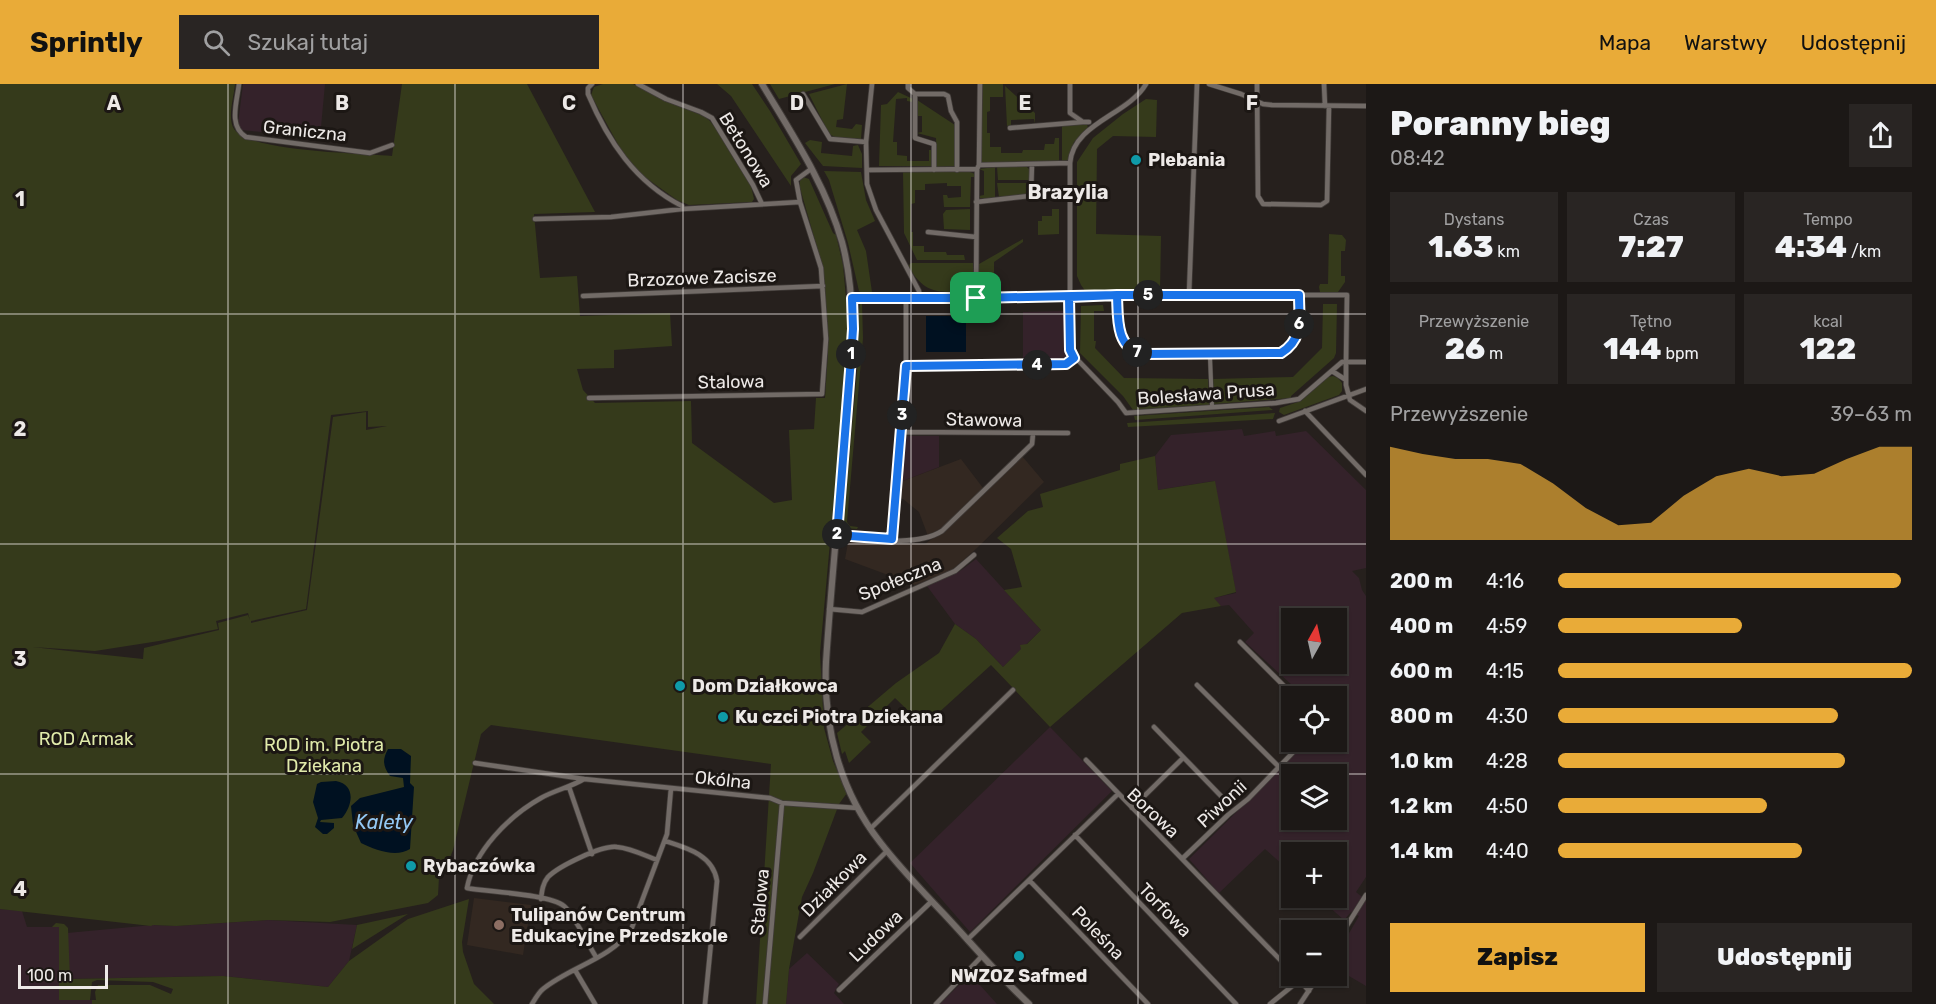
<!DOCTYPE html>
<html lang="pl">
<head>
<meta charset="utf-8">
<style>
  :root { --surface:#1c1816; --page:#292523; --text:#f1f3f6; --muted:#a0a0a1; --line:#3a3735; --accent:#e9ab38 }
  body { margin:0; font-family:Rubik,sans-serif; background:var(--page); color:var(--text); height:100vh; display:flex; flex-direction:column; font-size:22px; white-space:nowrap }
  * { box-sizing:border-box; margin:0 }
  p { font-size:20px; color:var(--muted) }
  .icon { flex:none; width:33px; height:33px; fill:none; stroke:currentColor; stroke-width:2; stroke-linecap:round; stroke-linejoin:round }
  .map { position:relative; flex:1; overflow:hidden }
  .panel { display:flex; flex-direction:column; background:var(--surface); width:570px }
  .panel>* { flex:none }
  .needle { width:39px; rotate:8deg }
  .buttons { position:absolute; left:1281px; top:524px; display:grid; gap:12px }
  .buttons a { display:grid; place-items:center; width:66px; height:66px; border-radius:0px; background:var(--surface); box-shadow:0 2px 4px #0004,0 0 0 2px var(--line); font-size:30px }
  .scale { position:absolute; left:18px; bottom:15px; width:90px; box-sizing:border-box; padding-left:6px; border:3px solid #ede9e7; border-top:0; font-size:16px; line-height:21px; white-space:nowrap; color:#ede9e7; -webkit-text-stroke:4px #1c1714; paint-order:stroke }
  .pin { position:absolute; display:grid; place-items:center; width:51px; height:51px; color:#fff; margin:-26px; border-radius:12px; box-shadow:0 3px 9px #0006 }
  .km { position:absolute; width:30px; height:30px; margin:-15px; border-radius:50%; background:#222; color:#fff; font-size:16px; line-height:30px; text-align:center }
  .round { display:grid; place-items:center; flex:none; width:63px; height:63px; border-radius:0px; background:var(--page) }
  .headline { display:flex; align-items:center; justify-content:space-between; height:102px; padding:0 24px }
  h1 { font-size:33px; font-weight:800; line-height:45px }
  .figures { display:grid; grid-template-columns:repeat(3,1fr); gap:9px; height:102px; padding:6px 24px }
  .figures div { display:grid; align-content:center; border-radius:0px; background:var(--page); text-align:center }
  .figures b { font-size:30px; font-weight:800 }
  .figures small { font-size:16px; font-weight:400 }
  .figures p { font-size:16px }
  .chart { height:168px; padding:12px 24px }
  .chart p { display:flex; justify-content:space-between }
  .chart svg { width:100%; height:108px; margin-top:6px; fill:var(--accent); opacity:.7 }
  .cta { display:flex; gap:12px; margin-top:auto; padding:12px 24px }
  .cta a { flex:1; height:69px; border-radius:0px; background:var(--accent); color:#111; font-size:24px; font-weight:800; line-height:69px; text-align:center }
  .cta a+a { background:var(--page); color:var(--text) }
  ul { padding:0 24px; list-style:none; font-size:20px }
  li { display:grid; grid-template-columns:96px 72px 1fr; align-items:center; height:45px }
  li i { height:15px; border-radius:8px; background:var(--accent) }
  header { display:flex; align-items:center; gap:36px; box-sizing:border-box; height:84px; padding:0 30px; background:var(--accent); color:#111 }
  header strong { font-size:28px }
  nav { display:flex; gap:33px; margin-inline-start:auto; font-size:21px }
  .search { width:420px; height:54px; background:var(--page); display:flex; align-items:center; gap:15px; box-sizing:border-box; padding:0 21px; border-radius:0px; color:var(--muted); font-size:22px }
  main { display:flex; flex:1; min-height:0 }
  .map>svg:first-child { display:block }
  .built { fill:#332821 }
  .industrial { fill:#34222a; fill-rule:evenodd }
  .green { fill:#353a1b; fill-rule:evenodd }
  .water { fill:#001121 }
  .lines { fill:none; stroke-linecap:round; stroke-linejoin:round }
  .pedestrian-casing { stroke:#403b38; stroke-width:5 }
  .minor-casing { stroke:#403b38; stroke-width:6 }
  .tertiary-casing { stroke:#403b38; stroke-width:8 }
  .pedestrian { stroke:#726b67; stroke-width:4 }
  .minor { stroke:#726b67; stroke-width:4.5 }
  .tertiary { stroke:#726b67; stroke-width:6 }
  .route-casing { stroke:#fff; stroke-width:12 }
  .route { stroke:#1a73e8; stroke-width:8 }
  .grid { fill:none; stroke:#ede9e7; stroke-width:1.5; stroke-opacity:0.55 }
  .culture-dot { fill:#0f9aa8; stroke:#1c1714; stroke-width:2 }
  .education-dot { fill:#8d6e63; stroke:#1c1714; stroke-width:2 }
  .labels { text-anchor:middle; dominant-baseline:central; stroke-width:6; stroke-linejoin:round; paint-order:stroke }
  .street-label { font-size:18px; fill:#ede9e7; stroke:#1c1714 }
  .poi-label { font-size:18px; font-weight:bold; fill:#ede9e7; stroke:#1c1714; text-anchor:start }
  .park-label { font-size:18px; fill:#e0eaaa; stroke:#1c1714 }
  .neighbourhood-label { font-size:20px; font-weight:bold; fill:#ede9e7; stroke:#1c1714 }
  .water-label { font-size:20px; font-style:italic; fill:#93c8f4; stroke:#1c1714 }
  .grid-label { font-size:20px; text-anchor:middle; font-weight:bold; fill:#ede9e7; stroke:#1c1714; stroke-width:6; stroke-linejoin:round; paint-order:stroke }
</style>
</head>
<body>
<header>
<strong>Sprintly</strong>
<div class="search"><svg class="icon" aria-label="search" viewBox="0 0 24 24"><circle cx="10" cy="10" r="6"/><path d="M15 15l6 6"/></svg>Szukaj tutaj</div>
<nav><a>Mapa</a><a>Warstwy</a><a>Udostępnij</a></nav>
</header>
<main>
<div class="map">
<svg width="1366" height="920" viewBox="0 0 1366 920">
  <rect width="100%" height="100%" fill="#26201d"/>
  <path class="built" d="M1022,372L1044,398L977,464L952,486L915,501L845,475L848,459L852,456L925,460L954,439Z
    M961,375L983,404L942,444L928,452L919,428L903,415L898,414L900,398Z
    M474,814L531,821L523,871L467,861Z"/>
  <path class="industrial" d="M243,0H325L320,54L242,46L238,40Z
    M1065,227L1066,274L1060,275L1058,278H1023V228Z
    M1242,345L1244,352L1275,347L1276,352L1306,347L1366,406V484L1352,487L1359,494L1362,506L1366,512V793L1356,808L1366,816V902L1337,885V870L1359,832L1351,828L1344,836L1318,813H1336V768H1292L1291,788L1265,765L1219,809L1189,775L1308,657H1336V612H1304L1245,558L1254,549L1229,521L1221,522L1213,514L1236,509L1214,397L1158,406L1155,372L1171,351ZM1292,534H1336V579H1292ZM1292,690H1336V735H1292Z
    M903,352H939V383L900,398Z
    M976,475L1041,546L1003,583L976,555L955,540L927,502L960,487Z
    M1050,643L1112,707L970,848L910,779Z
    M0,825L22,827L27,843H59V915L92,916V920H0Z
    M268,836L357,841L349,877L328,903L223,892L69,895L67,849L153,841L176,842Z
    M807,869L839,900L834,909L844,920H786L789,885Z
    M970,890L997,920H940Z"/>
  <path class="green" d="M0,0H235C234,13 227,34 234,45C250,68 362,69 392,72L402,0H527L595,128L534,130L540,194L577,192L580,232L670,229L672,262L614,266V284L577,285L583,306L595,319L691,317L692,359L774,419L792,416L789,346L814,345L816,314H825L828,269L823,184L800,104V97L803,93L809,95L833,149L836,151L843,181L849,248L820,569L824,644L833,677L847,709L839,720L813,789L802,813L789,885L786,920H756L771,680L491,641L481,650L453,766L443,791L439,793L438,811L428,819L330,838L268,836L176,842L153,841L151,842L0,825ZM368,327V343L387,342L366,346V328L333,333L307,526L251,539V537L306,525L331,331ZM248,529L250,536L248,531L218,539L219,546L144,564L143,575L32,563L95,567L159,557L218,545L216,537Z
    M603,0H633L670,19L704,32L710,37L722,53L751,102L754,115L752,118L689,121L677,116L642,91L626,75L591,11L594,3Z
    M717,0H752L770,27L801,80L791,92V102L731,12Z
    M770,0H835L779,15Z
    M847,0L843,35L837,36L836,43L852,45L856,40L862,41L861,55L835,53L829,50L809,10Z
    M982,0H1003V13H990V27L987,28V49H990V63H1001V69H1022L1023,66H1044L1045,60H1054L1055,54H1059V77L982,79Z
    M1005,2L1035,29V40L1034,35L1011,36V41L1007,42Z
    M898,8L913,15V18L907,17V14L896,15L893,58H897V71L907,72V77H929V66H932L931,82H879L881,21L887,20Z
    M1146,15L1157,16L1156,53L1113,52L1097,65L1096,150L1161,152L1160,208H1086L1081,201L1077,192V78L1093,54L1123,30Z
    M917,16L955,41V82L937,83L936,54L917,49L922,48V32H917Z
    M1087,40L1088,44L1074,58L1068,76L1062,78V41Z
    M810,56L822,58L821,69L852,72L853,62L858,61L862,70V84L823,82L805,59Z
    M1026,82L1029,85V96H998L997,83Z
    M995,83V114H980L979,112L984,111V87L979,85Z
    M824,87L861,88L866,116L875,137L857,146L866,167L872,208L862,209L859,207L848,159L829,96Z
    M903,88H970L975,90V93H971L970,123H944L943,111H947L948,114L961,113V102H947V99L925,100V106H915V119L911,120V148H913V162H924V168H946L947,171H964L965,176H917L904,149Z
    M997,99H1029V106L1025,111L999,113Z
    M970,125V146L944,145L943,130L946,126Z
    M1052,125H1059V150L1038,151V137H1042V132H1052Z
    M1329,150L1342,151L1346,156L1345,167H1341V192H1345V198L1338,208H1320L1319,203L1320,200H1328Z
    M1023,155V158L994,178V200L999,201V207H979V180Z
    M911,179H973L974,197H970V202L974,203V208C941,207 927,214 908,182Z
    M862,219L863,254L847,438L850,442L858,443L857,445L844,444L843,442L857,288L859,225L860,220Z
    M1323,220H1337L1336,269L1334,274L1291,312V314L1214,320L1213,295L1293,293L1322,264Z
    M1103,221L1104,227H1094V257H1096L1095,264L1124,294L1208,295L1209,321L1133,326L1123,312L1080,269L1081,222Z
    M1333,292L1338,294L1342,299V307L1339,311L1284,331L1279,328L1280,324L1301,317L1328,293Z
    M1269,323L1273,326L1135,336L1134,332Z
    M1275,329L1273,335L1128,343L1127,339Z
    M1155,372L1158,406L1215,397L1236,508L1214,514L1221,522L1182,529L1050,643L991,581L924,642L895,614L861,648L871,658L849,679L845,667L842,670L837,649L896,599L939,569L955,540L976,555L1003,583L1021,565L1020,561L1027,560L1041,546L1004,506L1022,503L1011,465L997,454L1028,427L1043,423L1040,410L1120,386V380Z
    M469,815L462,858L463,868L474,900L494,920H92V916H96L95,908L98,901H150L171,910L173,905L153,898L97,896L92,898L90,916H59V843H52L56,839L64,840L68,844L70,895L223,892L328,903L349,877L408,835Z
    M408,830L352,865L357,841Z"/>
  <path class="water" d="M926,232H966V268H926Z
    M388,665H401L411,672L410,699L414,703L410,765C396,774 375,766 361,759L353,741L351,722L360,714L404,703L403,694L390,692C383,682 382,676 388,665Z
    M336,697C356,701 353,721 342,734L321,736L320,738L334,739V744L327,750H323L315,743L318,734L313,718L317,700L321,698Z"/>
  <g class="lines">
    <g class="pedestrian-casing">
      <path id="pedestrian" d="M1210,273L1212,323"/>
    </g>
    <g class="minor-casing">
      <path id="minor" d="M239,0C237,18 228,42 246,53L370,69L392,61
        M592,0L588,4V10C608,57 635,98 682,122V125
        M638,0L666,15L701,28L712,34L753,101L762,120
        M872,0L866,58L867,100L876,126L919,207V214
        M908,0V4L915,10H944L948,12L951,27L957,38V86
        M1070,0V29L1083,38H1089
        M1209,0L1241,10L1263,20L1272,21L1366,22
        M1257,0L1258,112L1263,120L1321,121L1327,117L1329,22
        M1324,0L1325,22
        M803,10L830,55L866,58
        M915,10V54L934,60V86
        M1010,44L1083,38
        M979,81L980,0
        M867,86L977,85L979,81L1070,79
        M976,118L1029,112L1031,108L1032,80
        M535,135L611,133L682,125L800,118L796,96L811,85
        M928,148L976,153
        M1117,211C1118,233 1115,265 1143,270L1281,269C1303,256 1299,233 1299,211
        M1189,211L1197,0
        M583,212L823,202
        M852,214L1117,211H1347L1346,278H1342L1299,315L1276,319L1126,329L1118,318L1072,270L1070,266V79C1073,39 1128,31 1146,0
        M976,214L977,85
        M1366,278H1346V301L1350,316L1366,327
        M906,282L1060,281L1066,280L1074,274
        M1332,287L1346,296
        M589,314L822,310L826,255L821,184L800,118
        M1305,327L1366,391
        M1279,337L1366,305
        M901,348L1068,349
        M837,451C868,454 915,464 942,447L1032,360L1033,350
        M892,455L906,282V214
        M829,525L862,528L955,487L974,471
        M1240,558L1294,612
        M1197,601L1279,683
        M1154,643L1221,712
        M1086,676L1292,888
        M475,679L584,695L770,714L782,719L858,724
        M584,695C571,703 555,706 541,714C509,732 474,767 467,804C488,808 549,810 564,822C573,829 589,862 596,873
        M569,703L592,770
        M1132,724L1183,674
        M870,745L1013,606
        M1075,751L1236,920
        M665,757C687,764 713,771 717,797L705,920
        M1182,775L1228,731L1248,715L1304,657
        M1029,796L1148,920
        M541,815C542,806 543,799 548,793C559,782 602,761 617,763C630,764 644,771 657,776
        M800,853L887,767
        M967,856L1118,710
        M1336,859L1366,811
        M575,886L595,920
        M1295,891L1309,907
        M839,906L932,817
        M532,920C535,915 539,908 543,905C570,883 610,875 631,846L667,750L671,704
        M765,920L782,719
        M936,920L982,872
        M1270,920L1306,891
        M1300,920L1319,891"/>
    </g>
    <g class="tertiary-casing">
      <path id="tertiary" d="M762,0C792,50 826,101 842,158C859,221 850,284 845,347C839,424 831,501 826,578C823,643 840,707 880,758C900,784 922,807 944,830C972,860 999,892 1029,920"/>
    </g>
    <use href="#pedestrian" class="pedestrian"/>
    <use href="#minor" class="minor"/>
    <use href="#tertiary" class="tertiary"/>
  </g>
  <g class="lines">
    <g class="route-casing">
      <path id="route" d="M976,214H852L853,245L851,274L837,451L892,455L906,282L1066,280L1074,274L1070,266L1069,213L1117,211H1299C1299,234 1304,255 1281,269L1143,270C1115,265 1118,232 1117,211L976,214"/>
    </g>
    <use href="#route" class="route"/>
  </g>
  <path class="grid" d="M228,0V920M455,0V920M683,0V920M911,0V920M1138,0V920M0,230H1366M0,460H1366M0,690H1292M1292,690H1336M1336,690H1366"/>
  <g class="culture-dot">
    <circle cx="1136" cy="76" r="6"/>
    <circle cx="680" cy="602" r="6"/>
    <circle cx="723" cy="633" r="6"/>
    <circle cx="411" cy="782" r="6"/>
    <circle cx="1019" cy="872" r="6"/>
  </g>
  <circle class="education-dot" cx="499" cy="841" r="6"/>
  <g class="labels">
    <g class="street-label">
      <text transform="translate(305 47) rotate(6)">Graniczna</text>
      <text transform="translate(746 66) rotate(58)">Betonowa</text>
      <text transform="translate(702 194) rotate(-2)">Brzozowe Zacisze</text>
      <text transform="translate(731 298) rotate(-1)">Stalowa</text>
      <text transform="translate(1206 310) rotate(-4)">Bolesława Prusa</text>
      <text transform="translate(984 336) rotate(1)">Stawowa</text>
      <text transform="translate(900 495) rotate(-22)">Społeczna</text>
      <text transform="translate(723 696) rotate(6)">Okólna</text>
      <text transform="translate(1222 720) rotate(-43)">Piwonii</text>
      <text transform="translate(1153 729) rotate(43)">Borowa</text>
      <text transform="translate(834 800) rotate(-45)">Działkowa</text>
      <text transform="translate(760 818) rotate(-85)">Stalowa</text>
      <text transform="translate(1165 826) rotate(46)">Torfowa</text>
      <text transform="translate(1098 849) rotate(46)">Poleśna</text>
      <text transform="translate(876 852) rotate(-44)">Ludowa</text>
    </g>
    <g class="poi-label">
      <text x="1148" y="76">Plebania</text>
      <text x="692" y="602">Dom Działkowca</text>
      <text x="735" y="633">Ku czci Piotra Dziekana</text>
      <text x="423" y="782">Rybaczówka</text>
      <text x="511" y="831">Tulipanów Centrum<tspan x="511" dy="21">Edukacyjne Przedszkole</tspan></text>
      <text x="1019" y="892" text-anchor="middle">NWZOZ Safmed</text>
    </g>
    <g class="park-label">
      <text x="86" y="655">ROD Armak</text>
      <text x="324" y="661">ROD im. Piotra<tspan x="324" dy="21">Dziekana</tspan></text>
    </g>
    <g class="neighbourhood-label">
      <text x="1068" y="108">Brazylia</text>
    </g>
    <g class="water-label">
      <text x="384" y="738">Kalety</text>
    </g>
  </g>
  <g class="grid-label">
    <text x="114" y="26">A</text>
    <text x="342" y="26">B</text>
    <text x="569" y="26">C</text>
    <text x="797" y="26">D</text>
    <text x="1025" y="26">E</text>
    <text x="1252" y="26">F</text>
    <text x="20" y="122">1</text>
    <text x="20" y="352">2</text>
    <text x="20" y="582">3</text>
    <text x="20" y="812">4</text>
  </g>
</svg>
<div class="buttons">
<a><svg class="needle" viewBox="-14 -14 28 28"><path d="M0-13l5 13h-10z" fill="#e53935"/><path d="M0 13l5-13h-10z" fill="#a0a0a1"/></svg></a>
<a><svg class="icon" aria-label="locate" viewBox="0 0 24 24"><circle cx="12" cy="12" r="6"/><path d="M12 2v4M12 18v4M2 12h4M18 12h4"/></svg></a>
<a><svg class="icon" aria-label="layers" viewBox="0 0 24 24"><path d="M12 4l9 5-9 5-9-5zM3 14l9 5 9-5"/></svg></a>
<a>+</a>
<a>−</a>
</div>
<div class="scale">100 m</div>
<div class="pin" style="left:976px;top:214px;background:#1e9e55"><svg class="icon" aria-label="arrive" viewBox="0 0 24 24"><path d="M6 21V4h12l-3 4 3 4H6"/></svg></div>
<b class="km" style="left:851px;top:270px">1</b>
<b class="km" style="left:837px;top:450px">2</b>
<b class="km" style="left:902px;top:331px">3</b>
<b class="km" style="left:1037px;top:281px">4</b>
<b class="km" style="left:1148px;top:211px">5</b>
<b class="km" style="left:1299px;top:240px">6</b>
<b class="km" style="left:1137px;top:268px">7</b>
</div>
<section class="panel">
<div class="headline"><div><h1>Poranny bieg</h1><p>08:42</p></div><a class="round"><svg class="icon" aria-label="share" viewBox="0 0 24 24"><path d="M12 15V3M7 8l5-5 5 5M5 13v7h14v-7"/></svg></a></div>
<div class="figures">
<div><p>Dystans</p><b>1.63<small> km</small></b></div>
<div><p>Czas</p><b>7:27</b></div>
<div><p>Tempo</p><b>4:34<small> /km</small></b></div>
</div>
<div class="figures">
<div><p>Przewyższenie</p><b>26<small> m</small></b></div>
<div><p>Tętno</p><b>144<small> bpm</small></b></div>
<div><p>kcal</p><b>122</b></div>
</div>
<div class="chart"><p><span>Przewyższenie</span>39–63 m</p>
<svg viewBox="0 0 160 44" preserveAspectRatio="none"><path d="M0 44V6L10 9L20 11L30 11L40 13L50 21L60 31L70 38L80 37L90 26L100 18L110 15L120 18L130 17L140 11L150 6L160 6V44z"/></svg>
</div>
<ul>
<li><b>200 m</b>4:16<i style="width:97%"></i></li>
<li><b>400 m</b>4:59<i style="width:52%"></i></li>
<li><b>600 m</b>4:15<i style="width:100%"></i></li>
<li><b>800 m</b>4:30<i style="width:79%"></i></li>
<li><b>1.0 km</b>4:28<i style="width:81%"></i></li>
<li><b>1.2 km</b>4:50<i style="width:59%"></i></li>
<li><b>1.4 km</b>4:40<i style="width:69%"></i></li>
</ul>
<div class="cta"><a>Zapisz</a><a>Udostępnij</a></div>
</section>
</main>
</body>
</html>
